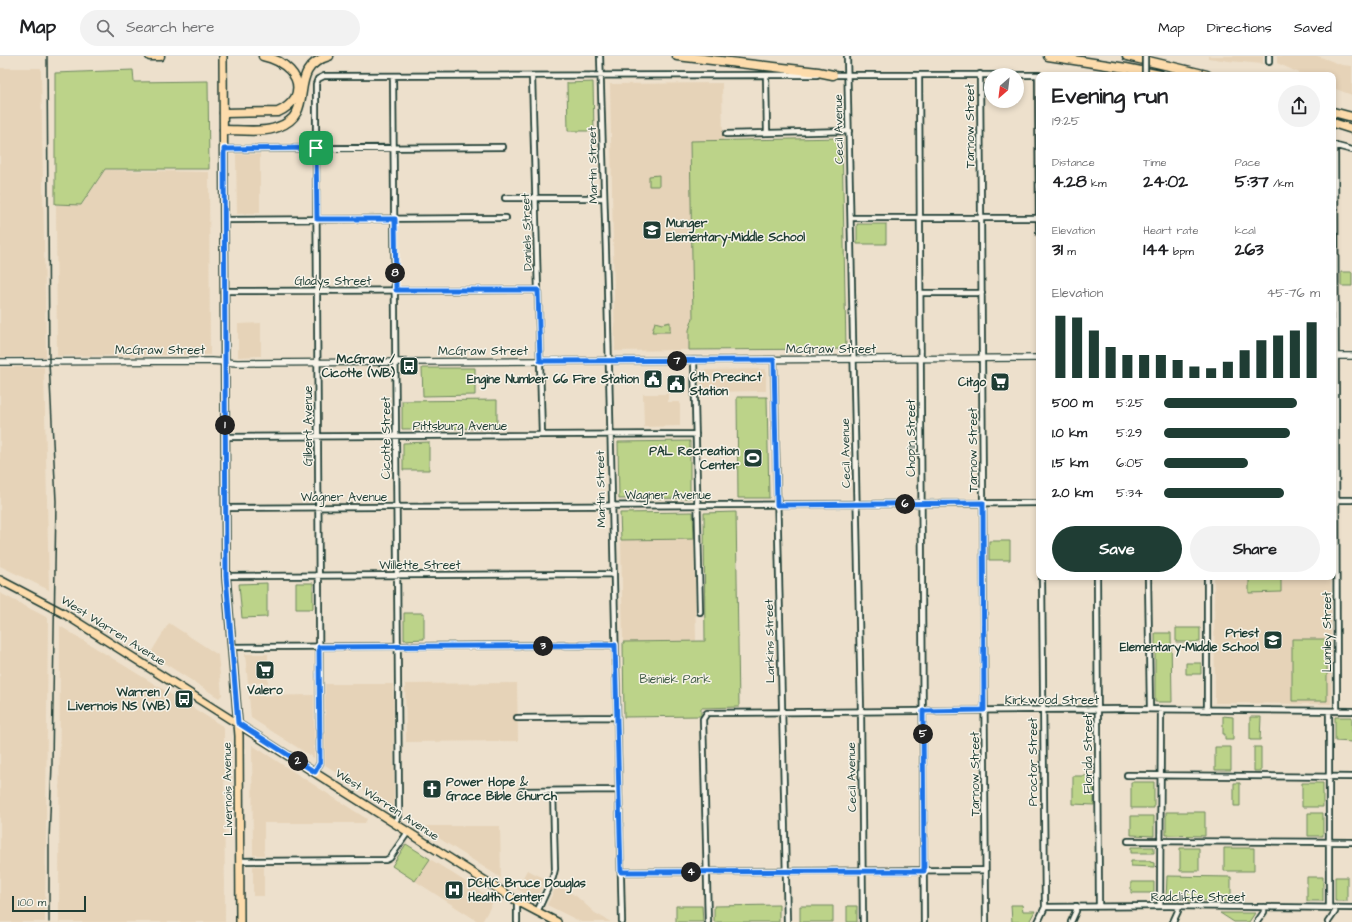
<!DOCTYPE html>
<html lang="en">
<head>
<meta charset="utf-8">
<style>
  :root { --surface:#fff; --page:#f2f2f2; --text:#202124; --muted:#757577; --line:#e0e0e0; --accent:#1f3d34 }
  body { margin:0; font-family:"Architects Daughter",sans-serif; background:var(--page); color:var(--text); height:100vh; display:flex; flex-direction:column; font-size:15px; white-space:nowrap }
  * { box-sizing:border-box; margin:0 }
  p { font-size:13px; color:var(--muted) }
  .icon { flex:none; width:22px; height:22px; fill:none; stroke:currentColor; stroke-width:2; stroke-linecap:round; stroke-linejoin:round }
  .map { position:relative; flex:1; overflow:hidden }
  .side { position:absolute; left:1036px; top:16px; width:300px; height:508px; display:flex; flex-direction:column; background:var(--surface); border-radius:8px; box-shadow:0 2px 6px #0003 }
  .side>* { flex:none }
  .needle { width:26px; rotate:208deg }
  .fabs { position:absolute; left:984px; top:12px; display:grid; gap:8px }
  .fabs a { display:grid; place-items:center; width:40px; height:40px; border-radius:50%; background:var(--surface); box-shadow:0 2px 6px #0003; font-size:20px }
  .scale { position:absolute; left:12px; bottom:10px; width:74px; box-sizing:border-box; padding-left:4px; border:2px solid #1f3d34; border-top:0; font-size:11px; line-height:14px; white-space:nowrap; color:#1f3d34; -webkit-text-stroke:3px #f7f3e8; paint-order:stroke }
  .pin { position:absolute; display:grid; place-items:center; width:34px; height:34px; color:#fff; margin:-17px; border-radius:8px; box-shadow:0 2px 6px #0006 }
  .km { position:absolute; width:20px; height:20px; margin:-10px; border-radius:50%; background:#222; color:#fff; font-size:11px; line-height:20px; text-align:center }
  .round { display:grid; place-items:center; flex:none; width:42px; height:42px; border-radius:21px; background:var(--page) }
  .headline { display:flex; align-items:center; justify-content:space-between; height:68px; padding:0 16px }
  h1 { font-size:22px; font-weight:700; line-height:30px }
  .figures { display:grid; grid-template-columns:repeat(3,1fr); gap:6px; height:68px; padding:4px 16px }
  .figures div { display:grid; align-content:center }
  .figures b { font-size:17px; font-weight:700 }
  .figures small { font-size:11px; font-weight:400 }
  .figures p { font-size:11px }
  .chart { height:112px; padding:8px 16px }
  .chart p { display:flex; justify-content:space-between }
  .chart svg { width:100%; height:72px; margin-top:4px; stroke:var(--accent); stroke-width:6 }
  .action { display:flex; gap:8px; margin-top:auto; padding:8px 16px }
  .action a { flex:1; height:46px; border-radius:24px; background:var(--accent); color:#fff; font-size:16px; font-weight:700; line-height:46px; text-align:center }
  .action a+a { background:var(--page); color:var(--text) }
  ul { padding:0 16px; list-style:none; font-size:13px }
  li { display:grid; grid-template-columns:64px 48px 1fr; align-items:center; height:30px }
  li i { height:10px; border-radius:5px; background:var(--accent) }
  header { display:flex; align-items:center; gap:24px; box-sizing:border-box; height:56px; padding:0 20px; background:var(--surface); border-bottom:1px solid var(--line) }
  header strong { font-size:19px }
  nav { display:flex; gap:22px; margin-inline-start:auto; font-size:14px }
  .search { width:280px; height:36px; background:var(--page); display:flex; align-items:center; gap:10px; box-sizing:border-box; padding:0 14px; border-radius:22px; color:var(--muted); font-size:15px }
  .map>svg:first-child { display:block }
  .built { fill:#e6d3b8 }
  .green { fill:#bcd389; stroke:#6e885e }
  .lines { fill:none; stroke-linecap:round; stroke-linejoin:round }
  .minor-casing { stroke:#1f3d34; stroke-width:8 }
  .tertiary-casing { stroke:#1f3d34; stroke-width:8 }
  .primary-casing { stroke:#1f3d34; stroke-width:10 }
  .motorway-casing { stroke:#1f3d34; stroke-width:11 }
  .minor { stroke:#f7f3e8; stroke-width:4.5 }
  .tertiary { stroke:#f7f3e8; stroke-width:5.5 }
  .primary { stroke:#fddcac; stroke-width:7 }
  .motorway { stroke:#fddcac; stroke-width:8 }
  .rail { stroke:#1f3d34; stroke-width:1.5 }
  .minor-bridge-casing { stroke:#1f3d34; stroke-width:8; stroke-linecap:butt }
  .minor-bridge { stroke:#f7f3e8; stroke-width:4.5 }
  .route-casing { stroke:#fff; stroke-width:8 }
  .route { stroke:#1a73e8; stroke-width:5 }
  .labels { text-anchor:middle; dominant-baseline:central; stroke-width:3; stroke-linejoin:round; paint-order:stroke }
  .street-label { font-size:12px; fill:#1f3d34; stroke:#f7f3e8 }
  .poi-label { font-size:12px; font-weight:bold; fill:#1f3d34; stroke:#f7f3e8; text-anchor:end }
  .park-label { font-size:12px; fill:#3e5b45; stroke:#f7f3e8 }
</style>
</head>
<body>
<header>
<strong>Map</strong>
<div class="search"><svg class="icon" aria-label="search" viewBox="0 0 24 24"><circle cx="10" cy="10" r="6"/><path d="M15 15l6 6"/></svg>Search here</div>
<nav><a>Map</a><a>Directions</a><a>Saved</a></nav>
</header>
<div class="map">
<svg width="1352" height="866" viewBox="0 0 1352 866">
  <rect width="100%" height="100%" fill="#ede0cc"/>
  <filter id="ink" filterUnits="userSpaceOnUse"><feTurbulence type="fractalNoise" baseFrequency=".025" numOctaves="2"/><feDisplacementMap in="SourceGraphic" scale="8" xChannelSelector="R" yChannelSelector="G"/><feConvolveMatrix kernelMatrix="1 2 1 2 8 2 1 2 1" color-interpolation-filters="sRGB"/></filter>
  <g filter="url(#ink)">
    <path class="built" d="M1208,0H1263V8L1229,5L1208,2Z
      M1277,0H1318L1342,9L1352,10V39L1333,32V19H1304L1277,7Z
      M0,12H41L46,301H0Z
      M722,27L723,84L690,85L693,262L689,274V294L615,295L610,28Z
      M236,98H260V157L237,158Z
      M105,114L209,116L210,299L57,300L56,149H82Z
      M261,267V300L238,301V268Z
      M0,311H44L49,534L0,510Z
      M766,313V335L701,336L700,314Z
      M643,338H668V346H680V370L644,371Z
      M694,483L696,585L623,586L621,484Z
      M1214,521H1331V648L1215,647Z
      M0,537L48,562L45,866H0Z
      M169,567L218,599L222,639L219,642L150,598Z
      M60,570L224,671L225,866H59Z
      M245,598H268V627H248Z
      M517,627L518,685L406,686L405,628Z
      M325,628H393L394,753L325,709Z
      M314,639V702L251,662L249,640Z
      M252,689L367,763L365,767H264V799H253Z
      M426,770H500L501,822L423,772Z
      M430,803L494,844L482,866H479L415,825Z
      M253,810H264V840H253Z
      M527,814L546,823L536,843L517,833Z
      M557,829L576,840L595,857L611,866H581L547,849Z"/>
    <path class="green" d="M133,14L134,26L208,25L209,113H105L81,149L55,148V17Z
      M593,26L594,75H568L567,27Z
      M842,82L846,293L689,294V274L693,262L690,85Z
      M659,119V130H649V120Z
      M857,168H886V188H857Z
      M1341,216H1352V230H1341Z
      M655,266L662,268L670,266V276H652Z
      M475,312V339L423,340L422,312Z
      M737,341H767L769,442H738Z
      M497,344V372L402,373V345Z
      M690,385V442L619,443L618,386Z
      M429,386V414H403V387Z
      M693,456L694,483L621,484L620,457Z
      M736,456L739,651L701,652V660L624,661L623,586L705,585L704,457Z
      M989,485H1010V504H989Z
      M1249,521L1281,523V536L1249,537Z
      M267,527V561L242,562L239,528Z
      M296,527H313V553H296Z
      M404,557H424V583L404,584Z
      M1176,572H1200V586H1176Z
      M1155,577H1171L1172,646H1155Z
      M1292,583H1327V645H1292Z
      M1186,607H1201V618H1186Z
      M1223,660L1233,661V684H1225V678H1223Z
      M1250,661H1261L1260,684H1250Z
      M1335,661H1352V686L1335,685Z
      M1215,691H1231V714H1215Z
      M1254,691H1261V715H1254Z
      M1073,720H1094V749L1073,748Z
      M1131,726H1154V752H1131Z
      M1234,727H1240V750H1234Z
      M1302,727H1323V751H1302Z
      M1166,756H1205V780L1166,779Z
      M1308,757H1323V780H1308Z
      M1131,760H1154V780L1131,779Z
      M406,788L430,803L415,825L392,810Z
      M1131,791H1154V797H1131Z
      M1180,792H1199V815H1180Z
      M1224,792H1254V815H1224Z
      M1131,805H1150V806L1154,807V811L1131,810Z
      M1167,820L1231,821V845L1166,844Z
      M1307,821H1323V845H1307Z
      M1335,821H1347V845H1335Z
      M1131,826H1154V837H1131Z
      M779,849V866H714V850Z
      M1011,849H1022L1023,855H1035L1029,866H1012Z
      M676,850H702L703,866H676Z
      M800,850H833V866H800Z
      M847,850H857V866H847Z
      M1220,857H1255L1249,866H1234Z"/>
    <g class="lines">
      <g class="minor-casing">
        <path id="minor" d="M600,0L607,230L622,866
          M847,0L861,655L863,866
          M1269,6V0
          M980,18L986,866
          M766,19L767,77
          M832,19H1039
          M919,19L924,866
          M1038,19L1039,177
          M393,20L399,748V759L394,767
          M532,20L542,379
          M726,78L849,75
          M1333,89L1352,94
          M1335,89L1337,655
          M224,93L503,91
          M505,142H604
          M851,162H1039
          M224,164L506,162
          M225,235L538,234
          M920,237H982
          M694,304L700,556
          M774,304L787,866
          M225,381L696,378
          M1335,444H1352
          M225,452L1039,447
          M226,520L613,518
          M1097,521L1099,850
          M1148,521L1150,653
          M232,591L615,589
          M1207,654V521
          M517,662L617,661
          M315,716L320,707L316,87V28L318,23L324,20L817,19
          M1127,719L1352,721
          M522,735L618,734
          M1128,785L1352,786
          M240,805L386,804L390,802L408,776
          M621,816L985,814
          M517,845V866
          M1160,850L1161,653
          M1045,851L1169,850L1352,852
          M1329,851V655
          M537,856L553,821L555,813L553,735
          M708,866L703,663L707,657L1126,653L1352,655
          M1038,866L1045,851L1042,521
          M1071,866L1076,855V850
          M1173,866L1178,855V850
          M1257,866L1264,856V851
          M1328,866L1335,856V852"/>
      </g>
      <g class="tertiary-casing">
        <path id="tertiary" d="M1333,300H1352
          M0,306L212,305L237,307L1039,302"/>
      </g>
      <g class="primary-casing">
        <path id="primary" d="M223,0L226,520L239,680L240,866
          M0,524L63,557L517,845L557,866"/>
      </g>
      <g class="motorway-casing">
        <path id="motorway" d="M150,0H160
          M677,0L818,16L833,19
          M1048,0L1126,12L1160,19
          M1127,0L1207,19
          M1333,56L1352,61
          M224,57L278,56C285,53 291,48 295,42C305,20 282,4 263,0
          M1333,67L1352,73
          M224,74C240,74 264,77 278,71C319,57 284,13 329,0"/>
      </g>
      <use href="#minor" class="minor"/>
      <use href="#tertiary" class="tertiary"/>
      <use href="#primary" class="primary"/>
      <use href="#motorway" class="motorway"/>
      <path class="rail" d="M47,0L49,306L56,445L52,708L49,784V866"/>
      <g class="minor-bridge-casing">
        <path id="minor-bridge" d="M1145,19V0"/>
      </g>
      <use href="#minor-bridge" class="minor-bridge"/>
    </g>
  </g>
  <g class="lines" filter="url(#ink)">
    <g class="route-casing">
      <path id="route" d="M316,92L317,163H395L396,234H538L540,305L774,304L777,449L983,447L984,654L923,655L924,815L621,816L615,589L319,591L320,707L315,716L238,667L226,520L224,93Z"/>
    </g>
    <use href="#route" class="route"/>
  </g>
  <defs>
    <g id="school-square" transform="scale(1)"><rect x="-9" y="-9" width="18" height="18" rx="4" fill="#1f3d34" stroke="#f7f3e8"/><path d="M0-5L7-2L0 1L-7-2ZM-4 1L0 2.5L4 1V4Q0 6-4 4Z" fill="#fff"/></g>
    <g id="bus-square" transform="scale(1)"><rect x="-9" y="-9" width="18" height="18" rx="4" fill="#1f3d34" stroke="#f7f3e8"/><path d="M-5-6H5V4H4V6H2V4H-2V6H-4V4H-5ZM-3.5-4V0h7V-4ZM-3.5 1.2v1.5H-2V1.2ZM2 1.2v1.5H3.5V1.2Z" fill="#fff"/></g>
    <g id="civic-square" transform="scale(1)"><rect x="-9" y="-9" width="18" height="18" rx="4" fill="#1f3d34" stroke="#f7f3e8"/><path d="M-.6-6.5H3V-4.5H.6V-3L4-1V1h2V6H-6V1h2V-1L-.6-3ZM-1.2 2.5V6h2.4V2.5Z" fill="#fff"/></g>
    <g id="supermarket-square" transform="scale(1)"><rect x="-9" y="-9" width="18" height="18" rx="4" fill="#1f3d34" stroke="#f7f3e8"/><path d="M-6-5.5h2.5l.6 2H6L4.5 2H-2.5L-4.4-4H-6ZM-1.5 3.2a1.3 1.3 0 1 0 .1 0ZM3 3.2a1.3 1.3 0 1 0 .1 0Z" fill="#fff"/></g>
    <g id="stadium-square" transform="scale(1)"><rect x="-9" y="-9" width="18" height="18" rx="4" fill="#1f3d34" stroke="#f7f3e8"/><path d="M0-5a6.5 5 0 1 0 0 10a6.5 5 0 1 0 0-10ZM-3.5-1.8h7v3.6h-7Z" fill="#fff"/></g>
    <g id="church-square" transform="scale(1)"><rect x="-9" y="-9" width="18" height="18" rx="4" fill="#1f3d34" stroke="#f7f3e8"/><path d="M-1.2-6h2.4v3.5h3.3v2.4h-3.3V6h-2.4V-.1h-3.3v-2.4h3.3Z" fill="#fff"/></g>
    <g id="hospital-square" transform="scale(1)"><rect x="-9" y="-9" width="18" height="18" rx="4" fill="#1f3d34" stroke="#f7f3e8"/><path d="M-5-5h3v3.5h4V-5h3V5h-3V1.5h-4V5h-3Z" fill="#fff"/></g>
  </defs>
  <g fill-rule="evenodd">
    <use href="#school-square" x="652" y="174"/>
    <use href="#bus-square" x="409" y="310"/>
    <use href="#civic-square" x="653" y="323"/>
    <use href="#supermarket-square" x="1000" y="326"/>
    <use href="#civic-square" x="676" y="328"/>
    <use href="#stadium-square" x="753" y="402"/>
    <use href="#school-square" x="1273" y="584"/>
    <use href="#supermarket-square" x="265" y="614"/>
    <use href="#bus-square" x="184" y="643"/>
    <use href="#church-square" x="432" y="733"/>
    <use href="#hospital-square" x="454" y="834"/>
  </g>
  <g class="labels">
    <g class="street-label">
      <text transform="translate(970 70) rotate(-90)">Tarnow Street</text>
      <text transform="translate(839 73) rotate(-91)">Cecil Avenue</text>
      <text transform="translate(593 109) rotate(-91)">Martin Street</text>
      <text transform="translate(527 176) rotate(-92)">Daniels Street</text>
      <text x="333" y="225">Gladys Street</text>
      <text x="831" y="293">McGraw Street</text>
      <text x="160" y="294">McGraw Street</text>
      <text x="483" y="295">McGraw Street</text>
      <text transform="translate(308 370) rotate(-90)">Gilbert Avenue</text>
      <text x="460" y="370">Pittsburg Avenue</text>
      <text transform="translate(386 382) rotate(-90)">Cicotte Street</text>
      <text transform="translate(911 382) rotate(-90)">Chopin Street</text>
      <text transform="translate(973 394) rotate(-90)">Tarnow Street</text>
      <text transform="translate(846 397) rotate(-91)">Cecil Avenue</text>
      <text transform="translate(601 433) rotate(-91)">Martin Street</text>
      <text x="668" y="439">Wagner Avenue</text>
      <text x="344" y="441">Wagner Avenue</text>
      <text x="420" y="509">Willette Street</text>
      <text transform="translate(113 575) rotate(32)">West Warren Avenue</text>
      <text transform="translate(1327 576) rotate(-90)">Lumley Street</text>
      <text transform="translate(770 585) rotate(-91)">Larkins Street</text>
      <text x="1052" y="644">Kirkwood Street</text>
      <text transform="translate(1088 698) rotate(-90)">Florida Street</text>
      <text transform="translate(1033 706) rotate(-90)">Proctor Street</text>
      <text transform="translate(975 718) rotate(-90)">Tarnow Street</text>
      <text transform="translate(852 721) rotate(-91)">Cecil Avenue</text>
      <text transform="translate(228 733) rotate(-91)">Livernois Avenue</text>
      <text transform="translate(387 749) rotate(33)">West Warren Avenue</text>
      <text x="1198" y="841">Radcliffe Street</text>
    </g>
    <g class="poi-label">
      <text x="666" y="167" text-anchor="start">Munger<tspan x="666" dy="14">Elementary-Middle School</tspan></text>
      <text x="395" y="303">McGraw /<tspan x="395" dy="14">Cicotte (WB)</tspan></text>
      <text x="690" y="321" text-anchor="start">6th Precinct<tspan x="690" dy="14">Station</tspan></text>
      <text x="639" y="323">Engine Number 66 Fire Station</text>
      <text x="986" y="326">Citgo</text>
      <text x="739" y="395">PAL Recreation<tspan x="739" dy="14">Center</tspan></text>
      <text x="1259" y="577">Priest<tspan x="1259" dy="14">Elementary‑Middle School</tspan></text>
      <text x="265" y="634" text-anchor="middle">Valero</text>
      <text x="170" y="636">Warren /<tspan x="170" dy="14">Livernois NS (WB)</tspan></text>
      <text x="446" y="726" text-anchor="start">Power Hope &amp;<tspan x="446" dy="14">Grace Bible Church</tspan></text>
      <text x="468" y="827" text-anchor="start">DCHC Bruce Douglas<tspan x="468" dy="14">Health Center</tspan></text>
    </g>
    <g class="park-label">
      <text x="675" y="623">Bieniek Park</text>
    </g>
  </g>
</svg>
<div class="fabs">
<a><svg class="needle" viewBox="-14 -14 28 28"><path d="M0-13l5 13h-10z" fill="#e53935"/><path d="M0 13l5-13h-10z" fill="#757577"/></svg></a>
</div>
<div class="scale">100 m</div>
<div class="pin" style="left:316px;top:92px;background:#1e9e55"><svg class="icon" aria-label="arrive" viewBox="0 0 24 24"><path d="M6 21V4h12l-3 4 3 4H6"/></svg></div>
<b class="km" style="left:225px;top:369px">1</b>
<b class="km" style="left:298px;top:705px">2</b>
<b class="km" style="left:543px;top:590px">3</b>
<b class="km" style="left:691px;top:816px">4</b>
<b class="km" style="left:923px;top:678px">5</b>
<b class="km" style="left:905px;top:448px">6</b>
<b class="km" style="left:677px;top:305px">7</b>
<b class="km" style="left:395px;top:217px">8</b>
<section class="side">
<div class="headline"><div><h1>Evening run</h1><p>19:25</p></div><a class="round"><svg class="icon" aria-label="share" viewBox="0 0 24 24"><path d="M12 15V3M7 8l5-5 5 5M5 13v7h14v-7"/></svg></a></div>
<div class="figures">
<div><p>Distance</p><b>4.28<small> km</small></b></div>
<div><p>Time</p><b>24:02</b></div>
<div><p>Pace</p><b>5:37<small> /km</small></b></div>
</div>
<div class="figures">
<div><p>Elevation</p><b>31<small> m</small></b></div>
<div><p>Heart rate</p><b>144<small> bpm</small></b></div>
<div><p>kcal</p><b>263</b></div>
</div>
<div class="chart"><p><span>Elevation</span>45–76 m</p>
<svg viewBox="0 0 160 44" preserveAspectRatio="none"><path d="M5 44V6M15 44V7M25 44V15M35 44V25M45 44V30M55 44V30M65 44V30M75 44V33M85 44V37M95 44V38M105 44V34M115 44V27M125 44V21M135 44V18M145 44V15M155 44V10"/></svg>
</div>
<ul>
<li><b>500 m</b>5:25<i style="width:85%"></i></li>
<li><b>1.0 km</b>5:29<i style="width:81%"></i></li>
<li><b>1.5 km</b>6:05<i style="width:54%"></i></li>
<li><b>2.0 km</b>5:34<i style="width:77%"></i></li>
</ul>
<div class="action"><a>Save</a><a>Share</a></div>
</section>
</div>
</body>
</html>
